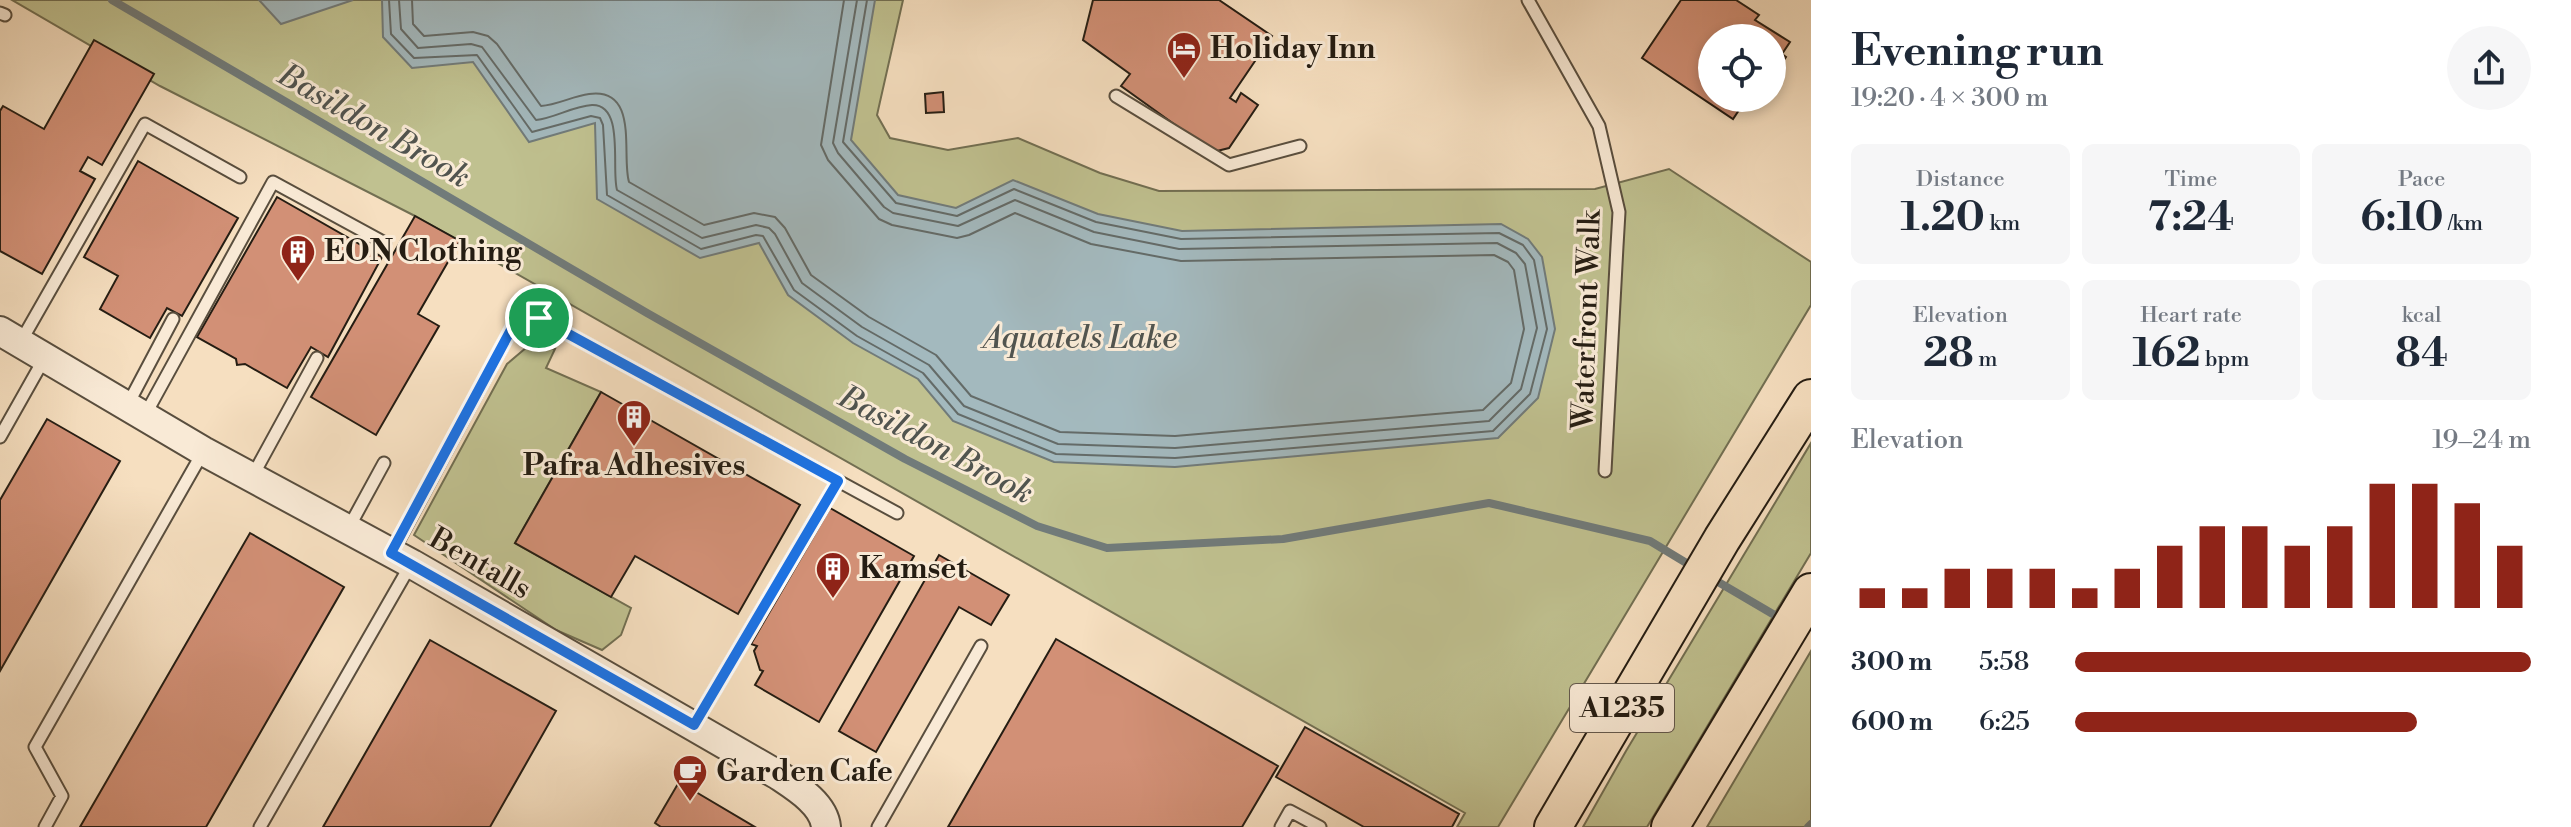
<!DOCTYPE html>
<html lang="en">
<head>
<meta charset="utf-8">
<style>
  :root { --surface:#fff; --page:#f6f6f7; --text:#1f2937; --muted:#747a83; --accent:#8f2418 }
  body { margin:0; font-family:"Libre Bodoni",serif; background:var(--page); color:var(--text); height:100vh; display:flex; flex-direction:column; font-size:30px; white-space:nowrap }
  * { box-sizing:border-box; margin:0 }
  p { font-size:26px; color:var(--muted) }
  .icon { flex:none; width:44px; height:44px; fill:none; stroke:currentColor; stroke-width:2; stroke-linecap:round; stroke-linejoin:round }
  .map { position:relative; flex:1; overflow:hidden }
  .side { display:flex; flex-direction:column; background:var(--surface); width:760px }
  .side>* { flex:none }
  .fabs { position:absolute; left:1698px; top:24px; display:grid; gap:16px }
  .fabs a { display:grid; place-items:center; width:88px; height:88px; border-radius:50%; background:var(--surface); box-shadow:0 4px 12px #0003; font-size:40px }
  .pin { position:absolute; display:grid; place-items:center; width:68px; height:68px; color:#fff; margin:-34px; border:4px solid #fff; border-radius:50%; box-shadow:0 2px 8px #0007 }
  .round { display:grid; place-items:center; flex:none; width:84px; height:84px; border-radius:42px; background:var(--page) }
  .summary { display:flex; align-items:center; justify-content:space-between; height:136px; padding:0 40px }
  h1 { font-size:44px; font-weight:700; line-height:60px }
  .stats { display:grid; grid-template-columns:repeat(3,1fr); gap:12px; height:136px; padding:8px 40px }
  .stats div { display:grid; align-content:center; border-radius:12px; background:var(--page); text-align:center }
  .stats b { font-size:40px; font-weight:700 }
  .stats small { font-size:22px; font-weight:400 }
  .stats p { font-size:22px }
  .chart { height:224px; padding:16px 40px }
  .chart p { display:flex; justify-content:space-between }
  .chart svg { width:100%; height:144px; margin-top:8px; stroke:var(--accent); stroke-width:6 }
  ul { padding:0 40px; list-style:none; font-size:26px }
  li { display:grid; grid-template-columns:128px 96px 1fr; align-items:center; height:60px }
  li i { height:20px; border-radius:10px; background:var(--accent) }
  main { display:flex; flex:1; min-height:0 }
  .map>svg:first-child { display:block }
  .green { fill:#c0c190; stroke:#726f52; stroke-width:2 }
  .water { fill:#a3b9be; stroke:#717b7a; stroke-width:2 }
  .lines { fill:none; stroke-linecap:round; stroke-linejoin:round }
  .shore { stroke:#646b68; stroke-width:2 }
  .stream { stroke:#717b7a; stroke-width:8 }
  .building { fill:#d29076; stroke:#251d13; stroke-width:2 }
  .service-casing { stroke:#594e3e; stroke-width:15 }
  .tertiary-casing { stroke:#594e3e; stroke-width:32 }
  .primary-casing { stroke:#251d13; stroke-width:40 }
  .service { stroke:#f9ead6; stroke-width:11 }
  .tertiary { stroke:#f9ead6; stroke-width:28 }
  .primary { stroke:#f6dfc0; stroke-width:36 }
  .route-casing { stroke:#fff; stroke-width:16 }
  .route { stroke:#1a73e8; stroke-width:10 }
  .labels { text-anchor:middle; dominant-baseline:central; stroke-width:6; stroke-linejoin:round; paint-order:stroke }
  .shield { fill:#f9ead6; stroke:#655a4e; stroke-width:2 }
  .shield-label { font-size:28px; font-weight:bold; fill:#251d13 }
  .poi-label { font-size:30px; font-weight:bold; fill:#251d13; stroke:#f9ead6; text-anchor:start }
  .street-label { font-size:30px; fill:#251d13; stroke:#f9ead6 }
  .water-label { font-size:32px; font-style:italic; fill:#51544f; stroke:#f9ead6 }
</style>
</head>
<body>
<main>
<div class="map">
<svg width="1811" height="827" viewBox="0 0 1811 827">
  <rect width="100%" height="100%" fill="#f6dfc0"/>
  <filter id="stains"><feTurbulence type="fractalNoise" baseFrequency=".0025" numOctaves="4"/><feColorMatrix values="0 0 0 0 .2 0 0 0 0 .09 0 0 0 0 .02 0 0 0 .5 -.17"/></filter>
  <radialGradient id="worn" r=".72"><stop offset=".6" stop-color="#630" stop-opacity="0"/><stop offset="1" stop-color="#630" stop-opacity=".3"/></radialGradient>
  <path class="green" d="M12,0H903L877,115L890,138L948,150L1018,138L1100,173L1159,191L1595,189L1669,169L1811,262V305L1498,827H1457L1465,813L415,216L160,86Z
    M527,347L555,349L546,368L601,392L515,543L631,608L621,635L602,650L556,630L414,535L507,364Z
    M1811,443V553L1647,827H1583L1626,751Z
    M1811,651V827H1707Z"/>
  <path class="water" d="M259,0H353L281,24Z
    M382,0H875L851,140L898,195L956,208L1013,180L1098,214L1182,231L1501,224L1528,239L1542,257L1555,329L1538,398L1498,438L1175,467L1054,462L953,421L918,379L853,343L788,295L759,243L700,258L597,199L595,123L529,142L473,62L412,68L383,37Z"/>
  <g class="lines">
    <path class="shore" d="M389,0L391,34L414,58L477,55L532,132L591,116L600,118L603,125L607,195L701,249L756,235L763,236L794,290L857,336L923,373L958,414L1056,454L1175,458L1493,431L1530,394L1547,329L1534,260L1523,245L1499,233L1181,239L1096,222L1014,189L957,216L896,203L843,142L867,0
      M399,0L401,29L418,48L471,44L482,47L536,120C555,118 573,106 592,105C625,104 611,169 617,190L702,238L756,225L769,228L775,234L802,283L862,327L929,365L964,406L1058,444L1175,448L1489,421L1521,389L1537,328L1525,264L1516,253L1497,243L1179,249L1094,232L1015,200L958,226L893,213L884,207L838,153L833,143L857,0
      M412,0L413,24L424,36L473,32L488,36L497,44L541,106C557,105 573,96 589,94C640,87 621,156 629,182L704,225L754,213L775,217L785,228L811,275L869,317L936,355L971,396L1060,432L1175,436L1483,410L1511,383L1524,329L1514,270L1508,262L1494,255L1181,261L1091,244L1015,213L969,235L957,238L892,225L879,219L828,160L821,145L844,0"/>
    <path class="stream" d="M112,0L647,313L905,459L1037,526L1107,548L1283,539L1489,503L1650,541L1693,567
      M1708,576L1783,620
      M1808,827L1811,824"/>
  </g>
  <path class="building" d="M1093,0H1219L1272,36L1230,98L1236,102L1241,93L1258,105L1229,148L1213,152L1121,86L1130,74L1083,40Z
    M1681,0H1736L1759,15L1755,20L1790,42L1782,54L1786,57L1772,78V38H1712V98H1747L1733,119L1642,58Z
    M94,40L154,74L102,165L88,157L80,171L95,179L42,274L0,251V111L3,106L44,129Z
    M943,92L944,112L926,113L925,94Z
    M138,161L238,218L182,316L167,308L150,338L100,309L118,276L84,257Z
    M277,197L382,257L328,357L311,347L287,388L245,364L237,365L236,359L197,337Z
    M415,216L460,241L418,314L439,326L376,435L311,397Z
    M601,392L800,505L738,614L635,556L611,597L515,543Z
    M47,419L120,461L0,671V500Z
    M830,508L914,556L819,722L755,685L763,671L760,670L754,651L757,646L751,644Z
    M250,533L344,587L206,827H80Z
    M939,555L1009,595L991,625L959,607L876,752L839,731Z
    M1056,639L1278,766L1242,827H948Z
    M430,640L556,711L490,827H323Z
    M1305,727L1459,814L1452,827H1364L1276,777Z
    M679,782L755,827H661L655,823Z"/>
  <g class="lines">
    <g class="service-casing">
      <path id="service" d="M1528,0L1599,126L1619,212L1617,246L1605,471
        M0,13L5,15
        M1116,96L1229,165L1300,146
        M20,343L145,124L240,177
        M127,406L173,319
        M144,417L273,182L385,243
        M0,437L44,359
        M252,477L317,358
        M348,529L384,463
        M392,553L513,326L539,318L897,513
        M694,725L838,481
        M45,827L62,796L35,747L203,452
        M260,827L411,564
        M878,827L981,646
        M1281,827L1290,811L1320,827"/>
    </g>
    <g class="tertiary-casing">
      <path id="tertiary" d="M0,331L203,451L412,564L778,775C796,787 824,804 826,827"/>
    </g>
    <g class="primary-casing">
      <path id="primary" d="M1553,827L1722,539L1811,398
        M1670,827L1811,592"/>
    </g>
    <use href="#service" class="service"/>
    <use href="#tertiary" class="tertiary"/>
    <use href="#primary" class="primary"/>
  </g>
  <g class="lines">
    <g class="route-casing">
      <path id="route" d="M539,318L838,481L694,725L391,553L513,326Z"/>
    </g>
    <use href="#route" class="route"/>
  </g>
  <defs>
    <g id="hotel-pin" transform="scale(1.8)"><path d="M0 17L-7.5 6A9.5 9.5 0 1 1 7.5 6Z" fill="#8f2418" stroke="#f9ead6"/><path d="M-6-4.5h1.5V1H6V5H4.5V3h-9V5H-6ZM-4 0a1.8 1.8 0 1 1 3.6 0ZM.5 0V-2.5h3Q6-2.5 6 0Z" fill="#fff"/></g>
    <g id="building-pin" transform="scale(1.8)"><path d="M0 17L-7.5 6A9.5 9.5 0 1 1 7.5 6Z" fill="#8f2418" stroke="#f9ead6"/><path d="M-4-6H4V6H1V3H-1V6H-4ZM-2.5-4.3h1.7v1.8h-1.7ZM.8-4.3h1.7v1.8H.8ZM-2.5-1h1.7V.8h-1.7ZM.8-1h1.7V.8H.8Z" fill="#fff"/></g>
    <g id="cafe-pin" transform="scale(1.8)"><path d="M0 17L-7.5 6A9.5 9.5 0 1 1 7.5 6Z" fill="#8f2418" stroke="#f9ead6"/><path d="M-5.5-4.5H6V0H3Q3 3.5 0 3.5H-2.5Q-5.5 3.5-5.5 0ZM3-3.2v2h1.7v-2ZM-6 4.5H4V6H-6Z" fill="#fff"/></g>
  </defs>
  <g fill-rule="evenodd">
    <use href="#hotel-pin" x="1184" y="49"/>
    <use href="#building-pin" x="298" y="252"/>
    <use href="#building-pin" x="634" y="417"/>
    <use href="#building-pin" x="833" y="569"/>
    <use href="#cafe-pin" x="690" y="772"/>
  </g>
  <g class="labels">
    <rect class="shield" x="1570" y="684" width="104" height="48" rx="6"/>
    <g class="shield-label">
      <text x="1622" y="708">A1235</text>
    </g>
    <g class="poi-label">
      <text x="1210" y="49">Holiday Inn</text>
      <text x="324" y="252">EON Clothing</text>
      <text x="634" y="466" text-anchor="middle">Pafra Adhesives</text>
      <text x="859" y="569">Kamset</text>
      <text x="716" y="772">Garden Cafe</text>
    </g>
    <g class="street-label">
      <text transform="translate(1587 320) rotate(-88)">Waterfront Walk</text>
      <text transform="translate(480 564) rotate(30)">Bentalls</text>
    </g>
    <g class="water-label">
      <text transform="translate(374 126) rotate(30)">Basildon Brook</text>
      <text x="1080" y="338">Aquatels Lake</text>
      <text transform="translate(936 445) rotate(28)">Basildon Brook</text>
    </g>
  </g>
  <rect width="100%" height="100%" filter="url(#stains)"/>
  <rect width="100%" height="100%" fill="url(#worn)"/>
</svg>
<div class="fabs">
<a><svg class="icon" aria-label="locate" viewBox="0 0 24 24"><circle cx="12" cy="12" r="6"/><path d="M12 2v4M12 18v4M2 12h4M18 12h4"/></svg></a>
</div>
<div class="pin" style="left:539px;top:318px;background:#1e9e55"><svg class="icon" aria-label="arrive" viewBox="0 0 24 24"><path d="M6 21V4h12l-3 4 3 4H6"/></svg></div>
</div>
<section class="side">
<div class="summary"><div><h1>Evening run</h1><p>19:20 · 4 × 300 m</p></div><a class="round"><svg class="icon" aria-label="share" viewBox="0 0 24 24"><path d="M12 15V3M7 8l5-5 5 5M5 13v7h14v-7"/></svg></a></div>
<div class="stats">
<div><p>Distance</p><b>1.20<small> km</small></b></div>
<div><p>Time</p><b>7:24</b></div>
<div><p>Pace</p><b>6:10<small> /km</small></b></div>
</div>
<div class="stats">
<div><p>Elevation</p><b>28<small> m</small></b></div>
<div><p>Heart rate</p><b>162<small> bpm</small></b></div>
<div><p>kcal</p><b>84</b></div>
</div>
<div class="chart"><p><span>Elevation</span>19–24 m</p>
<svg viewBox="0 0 160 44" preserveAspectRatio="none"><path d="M5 44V38M15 44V38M25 44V32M35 44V32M45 44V32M55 44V38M65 44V32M75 44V25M85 44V19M95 44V19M105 44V25M115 44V19M125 44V6M135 44V6M145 44V12M155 44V25"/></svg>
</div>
<ul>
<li><b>300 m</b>5:58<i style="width:100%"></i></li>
<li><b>600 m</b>6:25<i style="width:75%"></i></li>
</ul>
</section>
</main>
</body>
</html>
